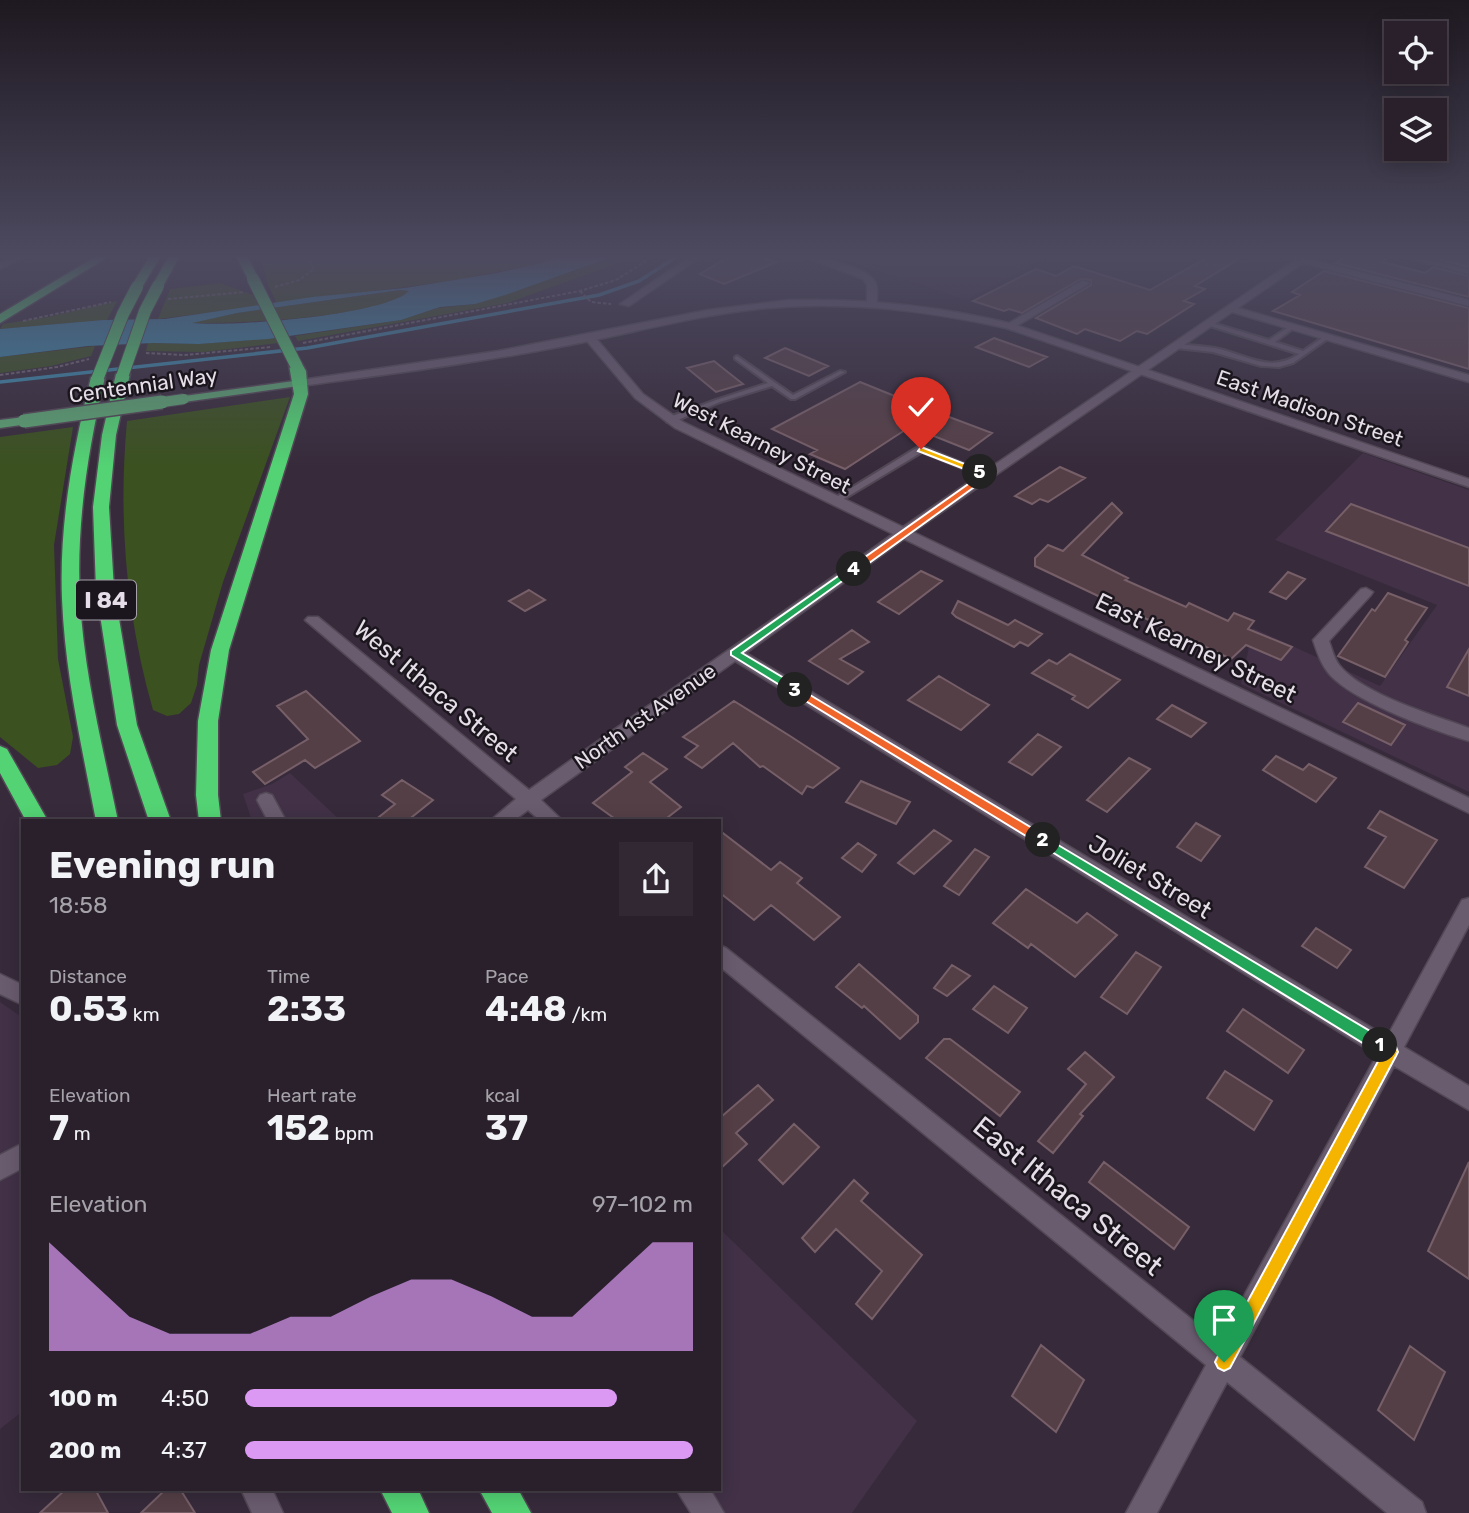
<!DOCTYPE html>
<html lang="en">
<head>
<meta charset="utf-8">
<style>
  :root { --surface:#29202c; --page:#312834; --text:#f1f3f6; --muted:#a5a3a9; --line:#453e48; --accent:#dc99f4 }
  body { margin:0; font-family:Rubik,sans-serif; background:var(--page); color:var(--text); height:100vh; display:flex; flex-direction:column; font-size:26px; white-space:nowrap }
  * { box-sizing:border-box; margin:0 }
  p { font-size:23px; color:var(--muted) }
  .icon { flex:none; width:38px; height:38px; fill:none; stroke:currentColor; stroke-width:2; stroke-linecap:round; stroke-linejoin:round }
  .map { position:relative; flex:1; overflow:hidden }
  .drawer { position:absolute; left:21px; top:819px; width:700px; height:672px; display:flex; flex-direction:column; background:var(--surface); border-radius:0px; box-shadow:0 4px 18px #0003,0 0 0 2px var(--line) }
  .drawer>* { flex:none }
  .fabs { position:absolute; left:1384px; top:21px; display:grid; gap:14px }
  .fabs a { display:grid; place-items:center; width:63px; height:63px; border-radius:0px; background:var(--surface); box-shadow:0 4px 18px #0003,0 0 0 2px var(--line); font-size:35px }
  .pin { position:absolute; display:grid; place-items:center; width:60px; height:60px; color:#fff; margin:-72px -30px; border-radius:50% 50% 50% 0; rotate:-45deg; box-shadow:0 0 7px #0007 }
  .pin .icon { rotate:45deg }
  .km { position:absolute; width:35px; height:35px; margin:-18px; border-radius:50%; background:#222; color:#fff; font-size:19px; line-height:35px; text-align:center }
  .round { display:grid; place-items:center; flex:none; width:74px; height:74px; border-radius:0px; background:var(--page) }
  .head { display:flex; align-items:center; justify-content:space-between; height:119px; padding:0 28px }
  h1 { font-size:38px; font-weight:700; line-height:52px }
  .stats { display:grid; grid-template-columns:repeat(3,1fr); gap:10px; height:119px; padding:7px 28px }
  .stats div { display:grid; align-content:center }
  .stats b { font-size:35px; font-weight:700 }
  .stats small { font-size:19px; font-weight:400 }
  .stats p { font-size:19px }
  .chart { height:196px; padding:14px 28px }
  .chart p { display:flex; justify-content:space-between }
  .chart svg { width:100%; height:126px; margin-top:7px; fill:var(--accent); opacity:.7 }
  ul { padding:0 28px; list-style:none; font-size:23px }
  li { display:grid; grid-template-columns:112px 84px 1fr; align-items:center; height:52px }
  li i { height:18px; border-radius:9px; background:var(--accent) }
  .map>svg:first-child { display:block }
  .built { fill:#423147 }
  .green { fill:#3b5120 }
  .water { fill:#3b8aac; fill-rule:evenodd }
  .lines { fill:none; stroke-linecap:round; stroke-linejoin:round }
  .stream { stroke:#3b8aac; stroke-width:3.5 }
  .building { fill:#553f47; stroke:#775f68; stroke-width:2 }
  .service-casing { stroke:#524855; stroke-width:4 }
  .minor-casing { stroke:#524855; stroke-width:3 }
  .secondary-casing { stroke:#524855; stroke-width:3 }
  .primary-casing { stroke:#524855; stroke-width:3 }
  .motorway-casing { stroke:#524855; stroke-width:3 }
  .path { stroke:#716674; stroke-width:2; stroke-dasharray:3.5 2; stroke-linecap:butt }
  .service { fill:#6a5c6f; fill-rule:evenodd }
  .minor { fill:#6a5c6f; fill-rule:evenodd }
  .secondary { fill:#6a5c6f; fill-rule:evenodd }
  .primary { fill:#5ca372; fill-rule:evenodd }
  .motorway { fill:#53d374; fill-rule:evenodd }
  .primary-bridge-far1-casing { stroke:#524855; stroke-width:12; stroke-linecap:butt }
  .primary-bridge-casing { stroke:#524855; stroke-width:16; stroke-linecap:butt }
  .motorway-bridge-casing { stroke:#524855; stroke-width:14; stroke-linecap:butt }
  .primary-bridge-far1 { stroke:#5ca372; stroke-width:10 }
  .primary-bridge { stroke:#5ca372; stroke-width:13 }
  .motorway-bridge { stroke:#53d374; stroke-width:12 }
  .split-1 { fill:#f5b400; stroke:#fff; stroke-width:2 }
  .split-2 { fill:#22a559; stroke:#fff; stroke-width:2 }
  .split-3 { fill:#f0652b; stroke:#fff; stroke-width:2 }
  .split-4 { fill:#22a559; stroke:#fff; stroke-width:2 }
  .split-5 { fill:#f0652b; stroke:#fff; stroke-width:2 }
  .split-6 { fill:#f5b400; stroke:#fff; stroke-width:2 }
  .labels { text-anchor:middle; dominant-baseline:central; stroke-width:5; stroke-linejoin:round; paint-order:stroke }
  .far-street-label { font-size:21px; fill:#e5dde8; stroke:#1b161d }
  .shield { fill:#1b161d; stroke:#a8a1ab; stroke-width:2 }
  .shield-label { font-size:23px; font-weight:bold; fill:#e5dde8 }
  .street-label { font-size:24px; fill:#e5dde8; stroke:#1b161d }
  .near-street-label { font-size:28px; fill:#e5dde8; stroke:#1b161d }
</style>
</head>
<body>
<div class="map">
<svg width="1469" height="1513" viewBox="0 0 1469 1513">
  <rect width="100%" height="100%" fill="#372b3b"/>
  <path class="built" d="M829,254H1052L966,300Z
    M1363,453L1469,490V792L1241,684L1253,628L1380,686L1437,605L1275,540Z
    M290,773L341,821H252L243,794L272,784Z
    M0,1002L23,1018V1411L0,1429Z
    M719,1228L917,1421L852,1513H721L704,1489H719Z"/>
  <path class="green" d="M260,254H562L542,263L456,280L277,304L268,285Z
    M620,254H644L507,303L298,341L295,336L401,320L438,308L475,304Z
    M220,283L253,295L259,306L158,319L170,289Z
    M400,290L410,291C381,318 231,324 188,323L237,313Z
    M117,301L107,320L0,329L3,324L48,317Z
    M276,338L278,343L204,352L146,351L148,343L199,344Z
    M95,346L91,356L51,366L0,373V357Z
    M290,397L223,582L199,665L197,685L191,703L179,714L167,716L153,710C126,615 118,518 127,421Z
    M73,427L54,545L58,659L73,737L70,754L57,765L38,768L0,737V437Z"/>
  <path class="water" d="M562,254H620L505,295L475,304L440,307L401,320L268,339L199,344L153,343L88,346L0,357V329L103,320L165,319L312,297L405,288L497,273L542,263ZM400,290L409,291C383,316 230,327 192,323L237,313Z"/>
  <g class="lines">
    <path class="stream" d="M0,382L307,348L599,295L639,281L681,254"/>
  </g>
  <path class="building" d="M733,254H748L777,262L724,284L700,274Z
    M1213,254H1247L1195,286L1205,289L1184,301L1194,304L1147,334L1137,331L1120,341L1085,329L1077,334L1036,318L1091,285V280L1081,279L1022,313L1009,309L1004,311L973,301L1036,269L1056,276L1074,266L1150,290Z
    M1348,254H1365L1386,259L1383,262L1425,273L1433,267L1469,276V297L1336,263Z
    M1448,254H1469V267L1441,260Z
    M1324,271L1469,308V369L1273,311L1300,295L1292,292Z
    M994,338L1047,357L1029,367L976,347Z
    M785,348L828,366L809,376L765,358Z
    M714,361L729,373L743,384L716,392L687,368Z
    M860,382L912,403L992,433L969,450L919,430L913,433L905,430L845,469L810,454L817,450L772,429Z
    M1060,467L1085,478L1048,502L1040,499L1032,504L1015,496Z
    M1112,503L1122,513L1082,555L1128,578L1125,580L1186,607L1189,603L1228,621L1234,613L1254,621L1248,629L1292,647L1281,660L1246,645L1231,659L1035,566V558L1048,545L1063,551Z
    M1351,504L1469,548V586L1326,531Z
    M921,571L942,581L899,614L878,602Z
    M1288,572L1305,579L1286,599L1270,592Z
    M529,590L545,600L525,611L509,601Z
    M1388,593L1427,608L1405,640L1408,642L1385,677L1338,656L1372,609L1375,611Z
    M958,601L1008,625L1015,620L1042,634L1028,646L1020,642L1014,647L956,617L952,613Z
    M852,630L869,642L840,659L863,672L848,684L809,661Z
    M1469,649V696L1447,687Z
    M1070,654L1120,680L1088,708L1072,699L1075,696L1032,673L1049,660L1057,664Z
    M939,676L971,695L989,705L961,730L908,700Z
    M306,691L360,741L315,768L305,760L265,784L253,772L308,739L277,706Z
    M734,701L790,736L839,768L813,788L807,786L802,794L763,766L760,767L733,743L702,768L685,757L698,746L683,737Z
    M1358,703L1405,725L1391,745L1343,722Z
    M1172,705L1206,723L1191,737L1157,719Z
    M1038,734L1061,747L1032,775L1009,762Z
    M643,753L667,769L650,782L681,807L663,821H618L593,803L632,772L625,767Z
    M1276,756L1303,770L1309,764L1336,778L1316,802L1263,770Z
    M1129,758L1150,769L1107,812L1087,800Z
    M402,780L433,800L407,821H374L395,804L382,795Z
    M861,781L910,802L896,824L846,802Z
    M1380,811L1437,840L1404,888L1365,867L1386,837L1368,828Z
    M1196,823L1220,836L1201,861L1177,847Z
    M719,830L771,870L780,862L802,878L797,883L840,917L814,940L771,905L754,920L719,892Z
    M934,830L951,841L914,874L898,863Z
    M858,843L876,855L862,872L842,858Z
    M975,849L989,857L959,895L944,886Z
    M1026,889L1077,923L1087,913L1117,935L1075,977L1031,944L1028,948L993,923Z
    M1316,928L1351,950L1337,968L1302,946Z
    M1136,952L1161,967L1127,1014L1101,997Z
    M859,964L918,1016V1022L900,1039L864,1006L862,1008L836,987Z
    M952,965L970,976L947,996L934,988Z
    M994,986L1027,1008L1008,1033L973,1009Z
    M1243,1009L1304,1050L1288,1073L1227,1031Z
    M944,1039H950L1020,1092L1000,1116L926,1058Z
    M1085,1052L1114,1077L1080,1114L1083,1116L1053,1153L1038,1141L1086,1084L1068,1069Z
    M1225,1071L1272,1101L1254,1130L1207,1098Z
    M758,1085L773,1100L736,1133L747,1144L719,1170V1116L721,1117Z
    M794,1124L819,1147L783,1184L759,1160Z
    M1104,1162L1189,1227L1174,1249L1089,1182Z
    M1469,1162V1279L1428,1251Z
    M854,1180L868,1193L861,1201L922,1255L872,1319L856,1304L882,1271L836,1229L815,1252L802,1238Z
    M1041,1345L1084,1380L1056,1432L1012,1396Z
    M1410,1346L1445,1372L1414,1440L1378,1410Z
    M66,1489H95L108,1513H40Z
    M166,1489H180L195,1513H141Z"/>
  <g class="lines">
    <g class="service-casing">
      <path id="service" d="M1276,254H1286L1305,260L1302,262Z
        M1394,254H1404L1469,270V274Z
        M1209,322L1269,340L1290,326H1294V328L1275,342L1303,351L1325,336L1330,337L1293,363L1279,367L1261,366L1213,352L1176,348L1173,346L1176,344C1189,345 1202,346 1215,348C1245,354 1270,374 1299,354L1207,325V323Z
        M737,356L793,395L840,371L845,372L795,399H791L772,386L720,402L673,422H667V418L716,400L768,383L735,359V357Z
        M918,447H924L991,475L990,477H984L922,452L837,503H834L830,501Z"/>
    </g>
    <g class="minor-casing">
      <path id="minor" d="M20,254H32L0,269V263Z
        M694,254H705L629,306L620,304Z
        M797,254C812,254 860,266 871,277C879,284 877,293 877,303L872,306L867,303V285L863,279Z
        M1304,254H1314L1309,259L1469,300V306L1303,263L1238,308L1469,375V382L1232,312L913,532L1469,798V813L904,539L746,653L1387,1037L1462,900L1469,898V925L1404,1047L1469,1086V1110L1394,1066L1240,1357L1422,1502L1426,1513H1387L1227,1382L1157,1513H1126L1206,1365L719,966V945L726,948L1219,1341L1377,1055L735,661L541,800L563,821H541L528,810L513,821H490L516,799L305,620L308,617H318L529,790C650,703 773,621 893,534L675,428L635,398L586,340V336H594L643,394L683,422L903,527Z
        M1082,281L1090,283L1013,328L1004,326Z
        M1366,588L1373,592L1371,595L1329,641C1332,649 1334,659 1340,666C1364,695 1434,715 1469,728V741C1432,730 1355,702 1330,675C1321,665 1317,652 1313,640L1361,589Z
        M266,793L272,795L286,821H268L257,800L260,795Z
        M0,974L23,985V1005L0,994Z
        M23,1143V1168L0,1180V1155Z
        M241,1489H272L283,1513H252Z
        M676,1489H710L724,1513H691Z"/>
    </g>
    <g class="secondary-casing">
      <path id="secondary" d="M789,300C865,298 939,306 1013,324L1469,479V487L1006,328C924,310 842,300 758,309C692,316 629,334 564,346C477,363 389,374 301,386L295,383L301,380L498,351L708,310Z"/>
    </g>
    <g class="primary-casing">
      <path id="primary" d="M301,380L307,383L305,385L184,402L178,399L184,396Z
        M24,417L28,418V424L0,428V420Z"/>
    </g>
    <g class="motorway-casing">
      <path id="motorway" d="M100,254H113L0,323V314Z
        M151,254H162L141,289H133L131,287Z
        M170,254H181L162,288H154L152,286Z
        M235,254H246L259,279L257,281H249Z
        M296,361L301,362L306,371L308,394L229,650L218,721V795L221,821H199L196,795L198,721L211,650L294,394L289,365Z
        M123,370L130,374L116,435L109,507L114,589L137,725L171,821H149L117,725L96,589L93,507L102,435L116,374Z
        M98,373L105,377C88,450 76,524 80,600C84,674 103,748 118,821H96C82,748 65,674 62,599C59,524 73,450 91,377Z
        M0,746L7,749L48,821H26L0,773Z
        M380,1489H418L429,1513H392Z
        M479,1489H518L531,1513H492Z"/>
    </g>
    <path class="path" d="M275,287L299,280L314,269L306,254
      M580,291L591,302L611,304
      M168,299L244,292
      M23,321L111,302
      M303,343L580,291L616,280L657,254
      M146,353L184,355L271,347
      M0,375L57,367L89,359"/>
    <use href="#service" class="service"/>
    <use href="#minor" class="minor"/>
    <use href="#secondary" class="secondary"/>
    <use href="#primary" class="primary"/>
    <use href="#motorway" class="motorway"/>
    <g class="primary-bridge-far1-casing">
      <path id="primary-bridge-far1" d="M149,404L184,399"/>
    </g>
    <g class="primary-bridge-casing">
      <path id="primary-bridge" d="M24,421L162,402"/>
    </g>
    <g class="motorway-bridge-casing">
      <path id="motorway-bridge" d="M253,279L296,365
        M123,374L145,311L158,286
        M98,377L123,314L137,287"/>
    </g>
    <use href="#primary-bridge-far1" class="primary-bridge-far1"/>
    <use href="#primary-bridge" class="primary-bridge"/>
    <use href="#motorway-bridge" class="motorway-bridge"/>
  </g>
  <linearGradient id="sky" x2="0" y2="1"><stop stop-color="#1e1820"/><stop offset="0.55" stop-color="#4d4a60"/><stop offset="1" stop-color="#4d4a60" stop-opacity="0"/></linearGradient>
  <rect width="1469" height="466" fill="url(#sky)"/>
  <path class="split-1" d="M1380,1038L1396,1047L1398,1052L1396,1056L1230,1368L1224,1371L1218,1368L1215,1362L1218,1356L1382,1054L1372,1045Z"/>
  <path class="split-2" d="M1043,836L1385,1040L1387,1045L1385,1050H1374L1039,844V837Z"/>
  <path class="split-3" d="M795,686L1047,837V844H1039L791,692V687Z"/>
  <path class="split-4" d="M851,567L859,569L742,653L799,687V692H791L731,655V651Z"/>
  <path class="split-5" d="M977,471L991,475L858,571H851V567L981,475L977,474Z"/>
  <path class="split-6" d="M921,447L983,471L984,472L977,474L918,451Z"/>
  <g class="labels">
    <g class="far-street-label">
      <text transform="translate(143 385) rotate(-8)">Centennial Way</text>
      <text transform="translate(1310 408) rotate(19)">East Madison Street</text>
      <text transform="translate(762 443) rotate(27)">West Kearney Street</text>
      <text transform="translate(645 716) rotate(-35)">North 1st Avenue</text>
    </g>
    <rect class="shield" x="76" y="580.5" width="60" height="39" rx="5"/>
    <g class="shield-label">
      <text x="106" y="600">I 84</text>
    </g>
    <g class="street-label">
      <text transform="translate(1196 648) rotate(26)">East Kearney Street</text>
      <text transform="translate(436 691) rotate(40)">West Ithaca Street</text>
      <text transform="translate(1150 877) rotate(31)">Joliet Street</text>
    </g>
    <g class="near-street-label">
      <text transform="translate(1068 1196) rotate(39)">East Ithaca Street</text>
    </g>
  </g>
</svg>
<div class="fabs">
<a><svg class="icon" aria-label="locate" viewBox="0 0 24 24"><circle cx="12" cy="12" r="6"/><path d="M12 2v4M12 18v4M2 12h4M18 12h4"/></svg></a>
<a><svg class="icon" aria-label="layers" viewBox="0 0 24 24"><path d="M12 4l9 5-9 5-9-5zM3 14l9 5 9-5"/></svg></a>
</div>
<div class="pin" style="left:1224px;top:1362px;background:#1e9e55"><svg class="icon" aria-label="arrive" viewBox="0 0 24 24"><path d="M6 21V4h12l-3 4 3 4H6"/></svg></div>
<div class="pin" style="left:921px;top:449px;background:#d93025"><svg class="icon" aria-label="check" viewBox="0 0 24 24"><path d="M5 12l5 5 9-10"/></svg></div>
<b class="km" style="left:1380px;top:1045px">1</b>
<b class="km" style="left:1043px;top:840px">2</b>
<b class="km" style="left:795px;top:690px">3</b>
<b class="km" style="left:854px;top:569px">4</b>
<b class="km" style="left:980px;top:472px">5</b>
<section class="drawer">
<div class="head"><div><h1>Evening run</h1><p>18:58</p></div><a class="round"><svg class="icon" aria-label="share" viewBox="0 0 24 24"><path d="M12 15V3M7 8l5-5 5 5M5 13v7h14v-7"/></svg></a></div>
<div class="stats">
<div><p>Distance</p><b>0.53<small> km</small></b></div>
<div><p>Time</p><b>2:33</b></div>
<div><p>Pace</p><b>4:48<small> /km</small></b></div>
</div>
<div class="stats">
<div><p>Elevation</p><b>7<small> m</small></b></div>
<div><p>Heart rate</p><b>152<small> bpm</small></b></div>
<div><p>kcal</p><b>37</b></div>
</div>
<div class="chart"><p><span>Elevation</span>97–102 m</p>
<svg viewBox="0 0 160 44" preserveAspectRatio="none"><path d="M0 44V6L10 19L20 32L30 38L40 38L50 38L60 32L70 32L80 25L90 19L100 19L110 25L120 32L130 32L140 19L150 6L160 6V44z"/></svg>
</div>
<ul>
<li><b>100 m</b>4:50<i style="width:83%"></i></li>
<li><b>200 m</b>4:37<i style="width:100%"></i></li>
</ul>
</section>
</div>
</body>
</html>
